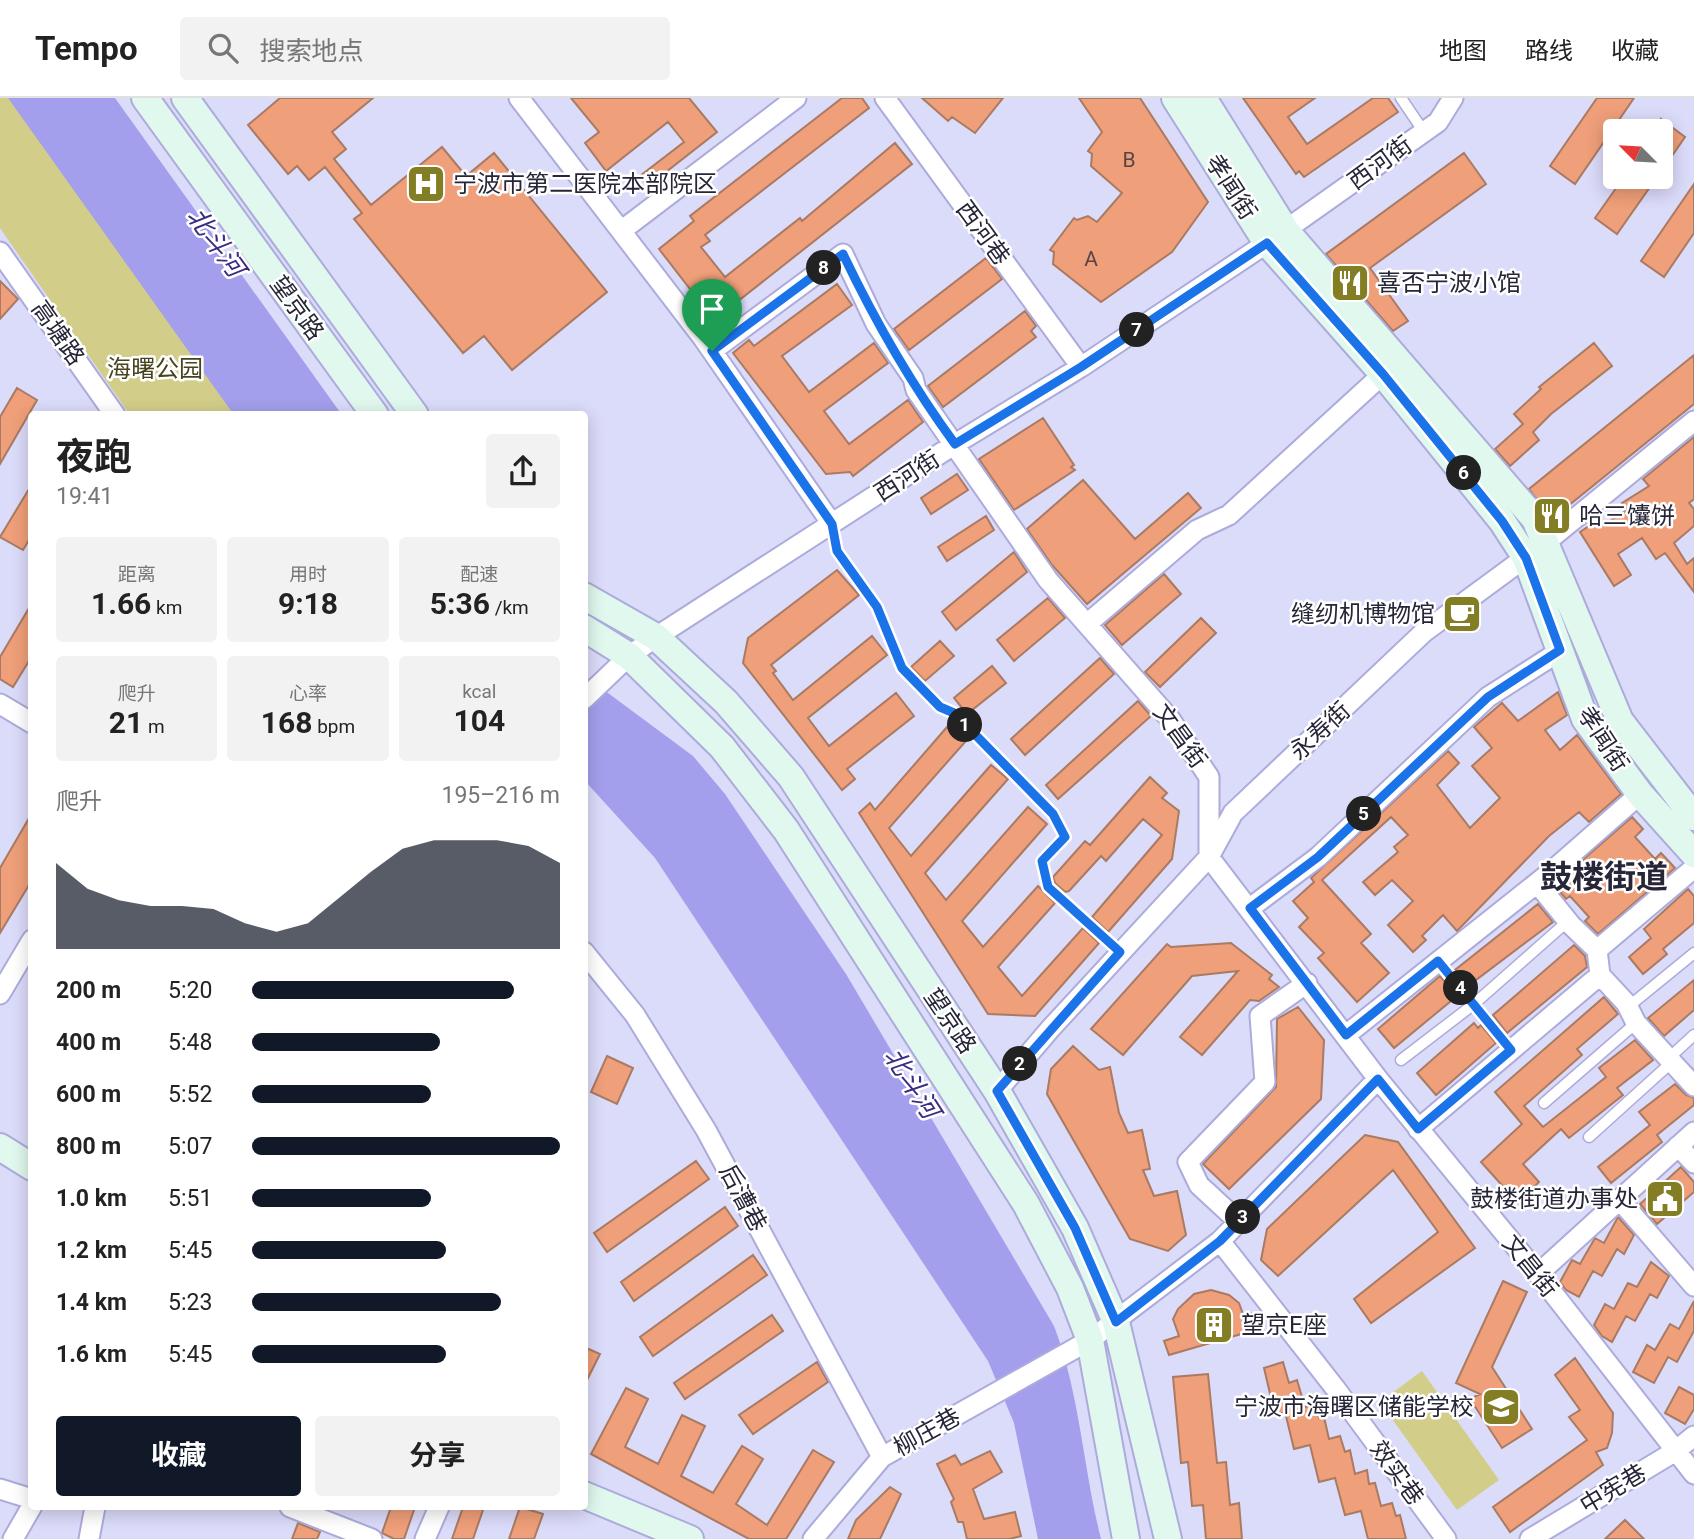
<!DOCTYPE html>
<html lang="zh">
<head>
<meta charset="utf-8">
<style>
  :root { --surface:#fff; --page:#f2f2f2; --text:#222; --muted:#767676; --line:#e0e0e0; --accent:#111827 }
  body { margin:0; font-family:Roboto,"Noto Sans SC",sans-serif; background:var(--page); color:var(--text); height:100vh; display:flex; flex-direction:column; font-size:26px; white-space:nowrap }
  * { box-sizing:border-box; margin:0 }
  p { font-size:23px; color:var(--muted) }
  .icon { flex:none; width:38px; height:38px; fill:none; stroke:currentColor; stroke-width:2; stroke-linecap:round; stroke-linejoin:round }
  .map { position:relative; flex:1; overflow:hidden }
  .details { position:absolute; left:28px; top:313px; width:560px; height:1099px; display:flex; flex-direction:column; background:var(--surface); border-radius:7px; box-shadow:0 4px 18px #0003 }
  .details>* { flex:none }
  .needle { width:46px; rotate:294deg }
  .tools { position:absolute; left:1603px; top:21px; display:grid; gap:14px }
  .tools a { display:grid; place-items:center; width:70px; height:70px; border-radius:7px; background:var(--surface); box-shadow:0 4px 18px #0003; font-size:35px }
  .pin { position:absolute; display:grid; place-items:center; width:60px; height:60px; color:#fff; margin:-72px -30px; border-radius:50% 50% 50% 0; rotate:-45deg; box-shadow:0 0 7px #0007 }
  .pin .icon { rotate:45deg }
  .km { position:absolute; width:35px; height:35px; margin:-18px; border-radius:50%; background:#222; color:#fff; font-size:19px; line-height:35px; text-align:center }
  .round { display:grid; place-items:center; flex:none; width:74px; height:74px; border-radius:7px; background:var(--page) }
  .headline { display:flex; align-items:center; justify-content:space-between; height:119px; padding:0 28px }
  h1 { font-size:38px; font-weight:700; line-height:52px }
  .figures { display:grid; grid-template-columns:repeat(3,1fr); gap:10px; height:119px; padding:7px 28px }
  .figures div { display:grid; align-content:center; border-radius:7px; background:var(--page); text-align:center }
  .figures b { font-size:30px; font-weight:700 }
  .figures small { font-size:19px; font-weight:400 }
  .figures p { font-size:19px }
  .chart { height:196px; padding:14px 28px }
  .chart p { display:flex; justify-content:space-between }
  .chart svg { width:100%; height:126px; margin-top:7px; fill:var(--accent); opacity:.7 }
  .action { display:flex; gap:14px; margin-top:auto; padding:14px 28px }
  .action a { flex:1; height:80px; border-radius:7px; background:var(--accent); color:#fff; font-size:28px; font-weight:700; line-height:80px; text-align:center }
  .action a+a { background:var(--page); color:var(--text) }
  ul { padding:0 28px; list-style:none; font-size:23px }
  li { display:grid; grid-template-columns:112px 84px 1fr; align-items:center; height:52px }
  li i { height:18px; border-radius:9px; background:var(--accent) }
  header { display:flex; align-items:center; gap:42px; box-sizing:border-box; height:98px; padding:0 35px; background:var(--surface); border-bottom:2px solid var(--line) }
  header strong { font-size:33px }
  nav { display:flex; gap:38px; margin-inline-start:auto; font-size:24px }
  .search { width:490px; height:63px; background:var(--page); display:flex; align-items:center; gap:18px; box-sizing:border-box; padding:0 24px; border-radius:7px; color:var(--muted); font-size:26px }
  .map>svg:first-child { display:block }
  .green { fill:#d2ce89 }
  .water { fill:#a39fec }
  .building { fill:#ef9f79; stroke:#aa7a63; stroke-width:2 }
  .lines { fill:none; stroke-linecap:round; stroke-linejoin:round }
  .lane-casing { stroke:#acabdb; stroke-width:13 }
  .street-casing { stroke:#acabdb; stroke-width:23 }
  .secondary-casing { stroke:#acabdb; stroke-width:30 }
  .lane { stroke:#fff; stroke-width:10 }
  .street { stroke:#fff; stroke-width:19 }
  .secondary { stroke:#e0f8ee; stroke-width:26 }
  .route-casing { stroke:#fff; stroke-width:14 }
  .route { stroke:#1a73e8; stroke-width:9 }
  .labels { text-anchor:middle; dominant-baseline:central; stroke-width:5; stroke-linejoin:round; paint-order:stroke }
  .number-label { font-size:21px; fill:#584448 }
  .street-label { font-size:24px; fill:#262638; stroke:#fff }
  .poi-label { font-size:24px; fill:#262638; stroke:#fff; text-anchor:start }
  .park-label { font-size:24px; fill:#46441e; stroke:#fff }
  .water-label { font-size:26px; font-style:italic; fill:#3b2b82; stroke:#fff }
  .district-label { font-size:32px; font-weight:bold; fill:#262638; stroke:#fff }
</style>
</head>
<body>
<header>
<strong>Tempo</strong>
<div class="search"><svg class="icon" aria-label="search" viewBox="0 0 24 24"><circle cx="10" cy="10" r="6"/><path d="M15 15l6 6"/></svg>搜索地点</div>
<nav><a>地图</a><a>路线</a><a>收藏</a></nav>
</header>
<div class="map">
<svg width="1694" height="1441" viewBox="0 0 1694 1441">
  <rect width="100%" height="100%" fill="#dbdbfa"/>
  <path class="green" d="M0,0H14L247,317H130L0,130Z
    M1422,1273L1499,1382L1457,1412L1380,1304Z"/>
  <path class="water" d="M8,0H115L342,317H234Z
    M585,578L693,658L725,696L846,876L1054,1228C1080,1296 1083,1370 1101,1441H1038L1014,1325L988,1263L655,760L585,683Z"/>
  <path class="building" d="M280,0H373L332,34L346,51L334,61L371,107L442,49L466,78L494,55L607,194L512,272L484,238L463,255L354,121L362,115L325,69L309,82L297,68L288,76L248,27Z
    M571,0H689L717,34L648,88L640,78L684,44L668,24L606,73L585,45L599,34Z
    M842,0H862L869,10L705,137L710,143L701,149L725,179L800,120L802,123L895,45L912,66L714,222L659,151L694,123L690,118Z
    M922,0H1003L975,35L952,19L948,23Z
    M1079,0H1140L1208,104L1172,154L1101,204L1053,166L1054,154L1050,152L1074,120L1077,122L1088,118L1097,124L1122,95L1091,68L1092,56L1088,53L1102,34Z
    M1243,0H1315L1288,19L1307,46L1373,0H1388L1398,14L1304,79L1299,73L1296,76Z
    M1597,0H1634L1575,86L1550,68Z
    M1661,21L1685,39L1661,74Z
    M1464,55L1486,86L1370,170L1408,223L1393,233L1326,156Z
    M1624,79H1657L1617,136L1595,120Z
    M1694,86V135L1664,179L1641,163Z
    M986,160L1002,181L909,252L894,231Z
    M0,183L18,201L0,221Z
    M837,186L852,207L782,258L809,294L874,245L888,265L824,313L849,346L908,302L923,324L853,378L850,374L826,376L733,255L749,242L754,248Z
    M1025,213L1036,228L1031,233L1036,239L943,309L928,288Z
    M1594,245L1612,268L1551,316L1533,334L1539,342L1510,368L1495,351L1523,326L1514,316L1541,291L1539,289Z
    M1694,257V306L1552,421L1529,391Z
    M17,290L37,302L0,366V319Z
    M1043,320L1074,367L1071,369L1075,372L1014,412L979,361Z
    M1694,339V401L1689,405L1694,411V428L1674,445L1687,466L1694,460V494L1665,455L1656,461L1642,440L1618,456L1631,477L1614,488L1580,434L1598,422L1602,428L1627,412L1622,405L1649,388L1643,381Z
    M957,376L968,392L931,416L921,400Z
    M1083,382L1135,441L1188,395L1201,410L1087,506L1052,467L1027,431Z
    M32,386V437L23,452L0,439Z
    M986,418L994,432L947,463L938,449Z
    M1014,454L1027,474L956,532L942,514Z
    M837,472L859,497L771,567L776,573L773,575L793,602L872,538L887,557L808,620L829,648L896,595L914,618L847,671L855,681L842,692L743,565L748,540Z
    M1164,476L1181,496L1122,547L1105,527Z
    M1048,500L1065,520L1014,563L997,542Z
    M32,505V558L13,589L0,581V559Z
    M1201,520L1216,535L1160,589L1145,574Z
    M940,543L954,558L925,583L911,569Z
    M1100,560L1114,576L1025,657L1011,641Z
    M992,568L1006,585L967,616L954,600Z
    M1558,594L1567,617L1545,632L1560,652L1577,637L1621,696L1589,724L1579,714L1549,738L1457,833L1443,817L1422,838L1426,842L1413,854L1388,827L1413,803L1392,782L1375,797L1363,784L1398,754L1394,749L1408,737L1391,719L1322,782L1371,836L1361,845L1389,875L1357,904L1318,860L1324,855L1299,829L1308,820L1293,803L1314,784L1311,780L1448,653L1459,665L1437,687L1470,730L1500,700L1472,668L1492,650L1474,629L1502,605L1518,623Z
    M1138,603L1151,618L1058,701L1046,687Z
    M947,629L965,644L889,730L911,758L991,667L1008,681L925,775L946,802L1028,709L1047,726L962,823L983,849L1038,788L1055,805L998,869L1022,898L1083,830L1099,845L1035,918L988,916L859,715L870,705L875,712Z
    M1150,679L1167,695L1162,700L1179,713L1172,761L1108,834L1092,819L1162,737L1143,721L1106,763L1101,758L1069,793L1065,794L1055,785L1053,779L1085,743L1090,747Z
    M32,715V782L0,835V770Z
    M1632,719L1643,731L1635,739L1655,761L1661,755L1675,770L1598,836L1585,823L1589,819L1570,798L1566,801L1554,787Z
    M1688,791L1694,798V825L1663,851L1667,856L1643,876L1629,859L1651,840L1644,831Z
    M1538,806L1553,824L1468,888L1455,872Z
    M1231,845L1272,877L1269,881L1279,889L1259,903L1250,902L1202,957L1180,939L1238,873L1192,878L1123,957L1091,931L1167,846L1171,849Z
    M1574,847L1585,858L1587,869L1507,935L1493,917Z
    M1440,878L1457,898L1394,950L1378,931Z
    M1694,882V912L1664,938L1648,920Z
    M1604,899L1618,916L1577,951L1582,957L1524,1008L1543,1029L1606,979L1599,970L1635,942L1653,962L1617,990L1623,997L1569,1040L1561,1031L1523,1066L1539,1084L1518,1105L1481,1064L1522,1026L1495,994Z
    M1298,909L1324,942L1321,1001L1229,1091L1203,1066L1276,989L1277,921Z
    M1474,925L1478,930L1481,927L1496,945L1436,997L1417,975Z
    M1073,948L1099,972L1110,969L1119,1015L1128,1035L1142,1032L1150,1071L1143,1072L1154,1098L1177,1093L1186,1137L1168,1153L1130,1141L1047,996L1051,971Z
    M607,958L633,970L617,1006L591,994Z
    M1675,986L1686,997L1694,1000V1007L1657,1037L1662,1044L1611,1085L1598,1069L1650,1027L1639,1014Z
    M1365,1037L1398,1044L1475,1150L1371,1225L1354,1201L1438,1134L1393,1072L1278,1178L1261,1162L1267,1131Z
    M696,1063L709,1081L607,1154L594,1135Z
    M1681,1069L1694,1084V1094L1657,1126L1640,1106Z
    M725,1109L738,1128L634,1203L621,1184Z
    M1618,1119L1634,1137L1624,1156L1617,1151L1602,1178L1593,1173L1579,1199L1566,1192L1560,1184L1572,1162L1580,1166L1595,1140L1604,1145Z
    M753,1157L767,1177L653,1258L640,1239Z
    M1651,1164L1669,1178L1657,1200L1650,1196L1635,1223L1626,1218L1612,1244L1602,1238L1594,1227L1605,1206L1614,1211L1628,1185L1637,1189Z
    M1503,1183L1527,1194L1492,1269L1532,1331L1502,1350L1470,1301L1480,1296L1456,1285Z
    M1211,1192L1229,1197L1239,1205L1243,1216L1251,1215L1255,1232L1169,1257L1164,1243L1179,1238L1173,1221L1178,1211L1194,1196Z
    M1694,1203V1233L1677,1264L1668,1259L1654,1285L1633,1274L1647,1247L1655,1252L1670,1226L1679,1231Z
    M772,1217L783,1233L685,1301L674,1285Z
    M584,1249L600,1256L584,1288Z
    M1575,1260L1613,1315L1612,1335L1607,1350L1596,1354L1603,1367L1510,1434L1493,1409L1587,1342L1569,1319L1580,1312L1555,1277Z
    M817,1264L828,1284L753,1336L739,1317Z
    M1283,1264L1289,1285L1297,1282L1305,1309L1316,1306L1319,1320L1324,1319L1329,1341L1340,1338L1345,1354L1350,1352L1355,1376L1367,1372L1369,1386L1375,1385L1381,1408L1392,1405L1396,1418L1400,1417L1406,1441H1368L1361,1413L1345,1417L1335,1380L1319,1384L1310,1347L1294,1351L1285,1314L1275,1317L1264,1270Z
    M1208,1276L1217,1365L1226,1364L1230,1407L1239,1405L1242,1441H1206L1203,1407L1192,1408L1188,1364L1181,1365L1173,1279Z
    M1679,1289L1694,1297V1311L1685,1326L1665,1315Z
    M626,1290L648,1301L625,1349L658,1366L682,1317L705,1328L681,1378L713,1395L742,1348L763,1361L736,1406L767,1427L813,1352L834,1364L786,1441H749L591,1356Z
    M990,1353L1002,1374L973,1391L984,1421L1015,1414L1021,1438L1010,1441H967L963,1424H958L951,1404L954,1401L937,1366L955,1357L961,1367Z
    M890,1389L901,1396L880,1441H848L856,1422Z
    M391,1409H415L404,1441H394L382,1435Z
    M463,1409H484L473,1441H452Z
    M520,1409L543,1416L534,1441H509Z
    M1625,1422L1644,1441H1605Z
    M298,1425L320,1434L317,1441H292Z"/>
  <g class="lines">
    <g class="lane-casing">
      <path id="lane" d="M1401,0L1424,34
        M832,426L837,453L877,509L902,570L940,609L954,615L1053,716L1065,739L1042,763L1048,789L1120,854
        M1438,864L1512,952
        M1628,909L1694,855
        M1669,960L1694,937
        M1401,962L1474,906L1568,823
        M1544,1005L1636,925
        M1589,1039L1672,964"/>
    </g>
    <g class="street-casing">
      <path id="street" d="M519,0L703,240L832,426
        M885,0L1081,269
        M621,133L796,0
        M0,154L115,317
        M712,253L843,156L876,226L913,280L916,292L1048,482L1170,621L1209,679V759L1378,981L1538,1176L1694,1376
        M1087,526L1197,432L1229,417L1383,276
        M584,601L629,558L656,539L955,346L1081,269L1267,145L1438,24L1453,0
        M0,606L32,625
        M1537,785L1571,827L1597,852L1600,877L1626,905L1636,925L1694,988
        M1250,810L1318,759L1488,599L1560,553
        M1597,852L1694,770
        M584,854L635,917L706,1032L882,1359
        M0,896L32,842
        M1346,937L1552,773L1640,696
        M997,993L1051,930L1209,759L1233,715L1424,534L1545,445L1694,323
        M1418,1031L1600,877
        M1678,1048L1694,1065
        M1619,1101L1694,1188
        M1239,1124L1199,1087L1188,1064L1265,984L1260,918L1307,885
        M1220,1143L1335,1290L1446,1441
        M1538,1176L1694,1034
        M0,1391L32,1401
        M290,1409L372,1441
        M13,1441L32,1408
        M89,1441L95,1409
        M425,1441L439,1409
        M813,1441L882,1359L1090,1242L1220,1143L1378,981
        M1530,1441L1674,1354L1694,1338"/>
    </g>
    <g class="secondary-casing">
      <path id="secondary" d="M145,0L375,317
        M185,0L415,317
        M1175,0L1267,145L1383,276L1502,423L1526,460L1585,621L1640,696L1694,756
        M1203,0L1286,133L1535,421L1620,623L1694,719
        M584,498L656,539L726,604L791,679L997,993L1075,1130L1116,1224L1168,1441
        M584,530L629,558L722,649L786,732L1026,1106L1070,1190L1090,1242L1126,1441
        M0,1049L32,1069
        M584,1397L690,1441"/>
    </g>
    <use href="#lane" class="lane"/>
    <use href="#street" class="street"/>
    <use href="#secondary" class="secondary"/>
  </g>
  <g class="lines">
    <g class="route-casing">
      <path id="route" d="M1267,145L1383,276L1502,423L1526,460L1560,552L1488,599L1318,759L1250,810L1346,937L1438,863L1511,952L1418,1031L1378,981L1220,1143L1116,1224L1075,1130L997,993L1120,854L1048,789L1042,763L1065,739L1053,716L954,615L940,609L902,570L877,509L837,453L832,426L712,253L843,156C875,223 911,286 955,346L1081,269Z"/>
    </g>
    <use href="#route" class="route"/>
  </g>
  <defs>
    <g id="hospital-square" transform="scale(2.0125)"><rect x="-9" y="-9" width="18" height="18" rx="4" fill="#837d24" stroke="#fff"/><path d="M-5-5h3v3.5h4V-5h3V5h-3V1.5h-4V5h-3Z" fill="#fff"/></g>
    <g id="restaurant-square" transform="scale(2.0125)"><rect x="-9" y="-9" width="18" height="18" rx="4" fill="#837d24" stroke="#fff"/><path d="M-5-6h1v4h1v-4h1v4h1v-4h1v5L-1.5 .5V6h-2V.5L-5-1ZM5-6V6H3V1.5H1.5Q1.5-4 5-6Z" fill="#fff"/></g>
    <g id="cafe-square" transform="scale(2.0125)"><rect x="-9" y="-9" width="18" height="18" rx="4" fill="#837d24" stroke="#fff"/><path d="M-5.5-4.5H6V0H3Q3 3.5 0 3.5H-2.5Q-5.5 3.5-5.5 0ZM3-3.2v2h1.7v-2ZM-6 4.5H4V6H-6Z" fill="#fff"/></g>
    <g id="civic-square" transform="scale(2.0125)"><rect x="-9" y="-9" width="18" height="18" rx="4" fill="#837d24" stroke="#fff"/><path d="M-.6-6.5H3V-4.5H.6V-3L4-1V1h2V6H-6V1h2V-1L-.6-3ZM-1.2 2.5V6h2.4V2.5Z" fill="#fff"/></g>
    <g id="building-square" transform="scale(2.0125)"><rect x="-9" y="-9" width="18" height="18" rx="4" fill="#837d24" stroke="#fff"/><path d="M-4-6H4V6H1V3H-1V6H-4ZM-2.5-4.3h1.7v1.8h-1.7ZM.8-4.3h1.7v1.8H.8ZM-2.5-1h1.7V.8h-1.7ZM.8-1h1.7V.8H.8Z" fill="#fff"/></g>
    <g id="school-square" transform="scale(2.0125)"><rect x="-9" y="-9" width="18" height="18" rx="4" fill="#837d24" stroke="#fff"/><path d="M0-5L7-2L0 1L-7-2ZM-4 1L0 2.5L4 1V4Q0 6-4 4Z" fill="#fff"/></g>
  </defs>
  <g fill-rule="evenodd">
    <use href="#hospital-square" x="426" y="86"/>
    <use href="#restaurant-square" x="1350" y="185"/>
    <use href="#restaurant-square" x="1552" y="418"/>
    <use href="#cafe-square" x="1462" y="516"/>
    <use href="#civic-square" x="1665" y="1101"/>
    <use href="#building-square" x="1214" y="1227"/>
    <use href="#school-square" x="1501" y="1309"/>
  </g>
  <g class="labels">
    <g class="number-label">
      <text x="1129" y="62">B</text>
      <text x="1091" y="161">A</text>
    </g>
    <g class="street-label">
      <text transform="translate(1380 65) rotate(-36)">西河街</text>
      <text transform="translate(1231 89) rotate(57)">孝闻街</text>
      <text transform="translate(983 135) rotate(54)">西河巷</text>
      <text transform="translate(297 210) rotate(54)">望京路</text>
      <text transform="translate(58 235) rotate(55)">高塘路</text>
      <text transform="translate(907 378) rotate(-33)">西河街</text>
      <text transform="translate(1320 633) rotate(-43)">永寿街</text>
      <text transform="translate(1180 638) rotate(54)">文昌街</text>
      <text transform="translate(1603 641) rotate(57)">孝闻街</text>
      <text transform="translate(950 923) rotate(56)">望京路</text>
      <text transform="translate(743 1100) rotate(62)">后漕巷</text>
      <text transform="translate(1530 1168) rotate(51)">文昌街</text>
      <text transform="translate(927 1334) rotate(-29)">柳庄巷</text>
      <text transform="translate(1397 1375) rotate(54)">效实巷</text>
      <text transform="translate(1613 1391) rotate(-31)">中宪巷</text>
    </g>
    <g class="poi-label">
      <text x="453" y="86">宁波市第二医院本部院区</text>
      <text x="1377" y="185">喜否宁波小馆</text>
      <text x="1579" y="418">哈三馕饼</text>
      <text x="1435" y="516" text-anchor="end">缝纫机博物馆</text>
      <text x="1638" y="1101" text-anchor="end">鼓楼街道办事处</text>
      <text x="1241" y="1227">望京E座</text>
      <text x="1474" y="1309" text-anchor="end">宁波市海曙区储能学校</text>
    </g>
    <g class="park-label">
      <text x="155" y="271">海曙公园</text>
    </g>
    <g class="water-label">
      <text transform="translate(216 144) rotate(54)">北斗河</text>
      <text transform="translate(912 985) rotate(57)">北斗河</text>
    </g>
    <g class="district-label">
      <text x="1604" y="779">鼓楼街道</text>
    </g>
  </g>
</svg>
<div class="tools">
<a><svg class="needle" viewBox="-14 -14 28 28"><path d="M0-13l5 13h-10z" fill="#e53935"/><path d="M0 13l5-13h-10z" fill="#767676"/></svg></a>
</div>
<div class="pin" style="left:712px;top:253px;background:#1e9e55"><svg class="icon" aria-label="arrive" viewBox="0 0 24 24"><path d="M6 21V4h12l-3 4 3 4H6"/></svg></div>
<b class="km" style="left:965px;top:627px">1</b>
<b class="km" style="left:1020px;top:966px">2</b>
<b class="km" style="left:1243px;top:1119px">3</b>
<b class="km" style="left:1461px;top:890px">4</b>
<b class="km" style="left:1364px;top:716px">5</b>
<b class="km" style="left:1464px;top:375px">6</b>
<b class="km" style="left:1137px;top:232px">7</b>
<b class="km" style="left:824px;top:170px">8</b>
<section class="details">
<div class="headline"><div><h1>夜跑</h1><p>19:41</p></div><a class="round"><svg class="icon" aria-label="share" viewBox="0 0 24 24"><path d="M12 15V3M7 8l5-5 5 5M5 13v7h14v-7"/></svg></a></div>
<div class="figures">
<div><p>距离</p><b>1.66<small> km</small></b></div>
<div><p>用时</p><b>9:18</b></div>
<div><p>配速</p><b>5:36<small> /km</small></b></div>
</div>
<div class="figures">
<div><p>爬升</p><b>21<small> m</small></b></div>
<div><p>心率</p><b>168<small> bpm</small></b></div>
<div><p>kcal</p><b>104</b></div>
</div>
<div class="chart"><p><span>爬升</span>195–216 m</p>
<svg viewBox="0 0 160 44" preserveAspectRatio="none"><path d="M0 44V14L10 23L20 27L30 29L40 29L50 30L60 35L70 38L80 35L90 26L100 17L110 9L120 6L130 6L140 6L150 8L160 14V44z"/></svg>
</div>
<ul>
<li><b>200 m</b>5:20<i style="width:85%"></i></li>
<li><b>400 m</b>5:48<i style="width:61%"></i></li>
<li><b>600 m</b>5:52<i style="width:58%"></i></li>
<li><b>800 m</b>5:07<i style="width:100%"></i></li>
<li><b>1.0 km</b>5:51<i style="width:58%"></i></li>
<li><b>1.2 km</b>5:45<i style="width:63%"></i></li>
<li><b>1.4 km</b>5:23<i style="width:81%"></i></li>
<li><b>1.6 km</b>5:45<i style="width:63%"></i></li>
</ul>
<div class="action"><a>收藏</a><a>分享</a></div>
</section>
</div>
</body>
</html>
